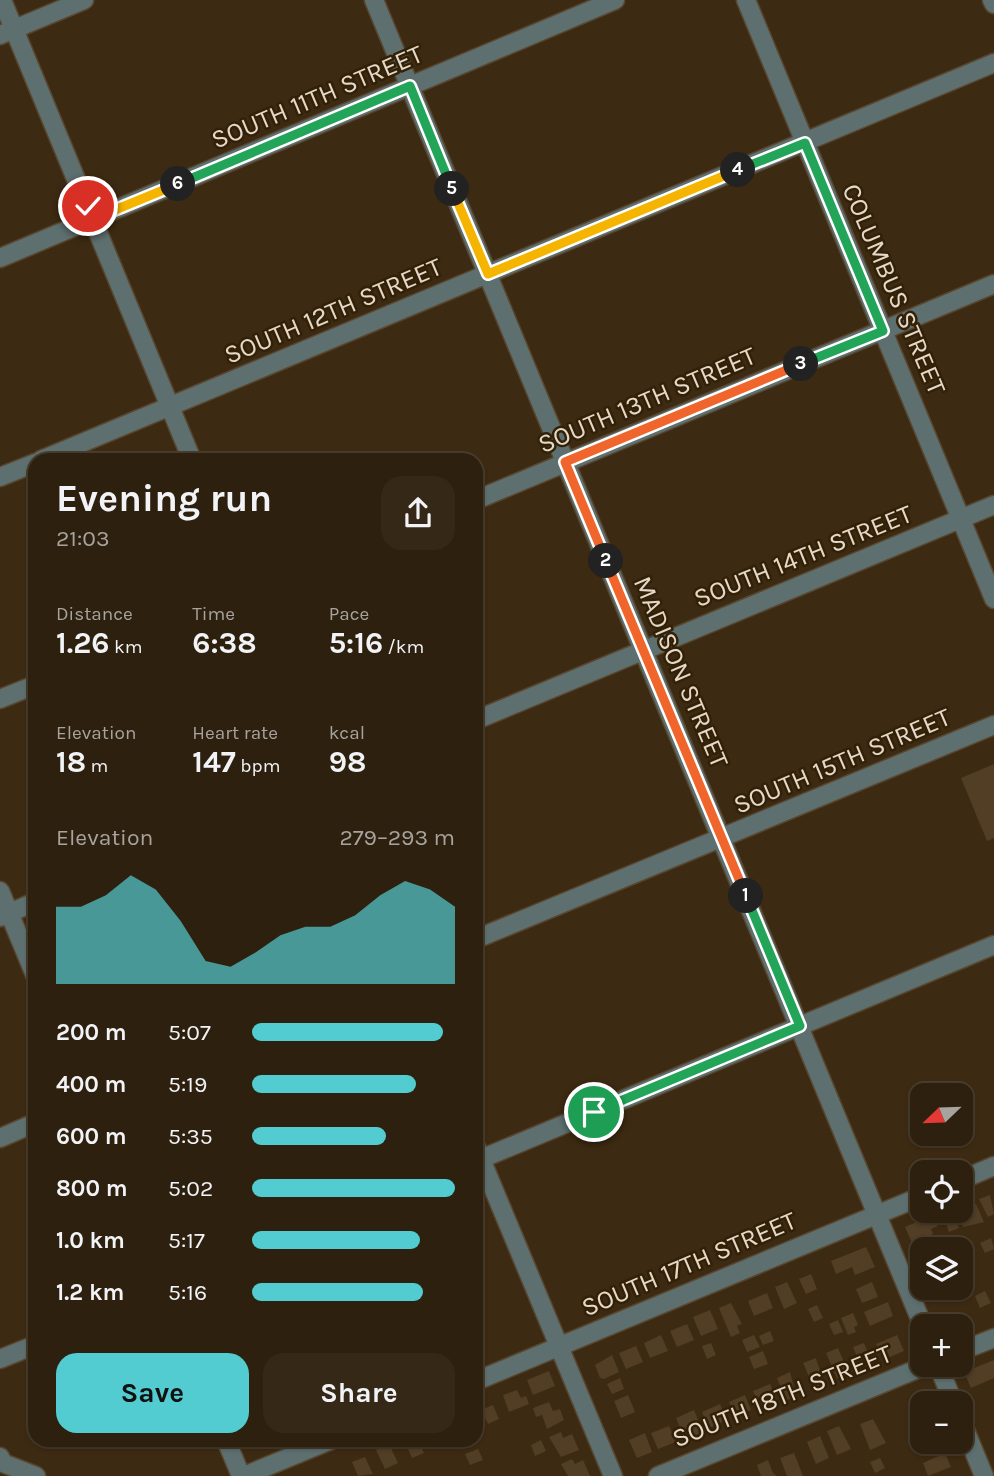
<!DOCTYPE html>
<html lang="en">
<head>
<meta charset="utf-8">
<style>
  :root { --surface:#2e200e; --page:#362817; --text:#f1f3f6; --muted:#a7a39e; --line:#493e2e; --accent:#52ccd0 }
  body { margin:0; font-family:Karla,sans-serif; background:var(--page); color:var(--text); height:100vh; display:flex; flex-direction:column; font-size:26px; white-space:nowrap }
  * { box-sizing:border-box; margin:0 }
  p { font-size:23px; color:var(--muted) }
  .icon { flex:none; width:38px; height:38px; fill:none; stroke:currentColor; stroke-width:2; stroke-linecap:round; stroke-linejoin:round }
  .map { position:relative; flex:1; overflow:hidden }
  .panel { position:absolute; left:28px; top:453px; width:455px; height:994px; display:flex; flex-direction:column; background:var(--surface); border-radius:21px; box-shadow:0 2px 5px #0004,0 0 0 2px var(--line) }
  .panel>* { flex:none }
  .needle { width:46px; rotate:247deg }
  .fabs { position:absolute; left:910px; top:1083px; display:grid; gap:14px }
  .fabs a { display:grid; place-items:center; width:63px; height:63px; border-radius:14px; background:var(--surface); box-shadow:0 2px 5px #0004,0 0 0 2px var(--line); font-size:35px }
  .pin { position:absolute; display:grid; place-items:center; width:60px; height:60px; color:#fff; margin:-30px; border:4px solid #fff; border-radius:50%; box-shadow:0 2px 7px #0007 }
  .km { position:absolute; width:35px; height:35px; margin:-18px; border-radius:50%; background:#222; color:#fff; font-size:19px; line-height:35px; text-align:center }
  .round { display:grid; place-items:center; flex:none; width:74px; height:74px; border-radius:21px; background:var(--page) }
  .overview { display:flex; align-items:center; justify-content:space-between; height:119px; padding:0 28px }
  h1 { font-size:38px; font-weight:700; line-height:52px }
  .stats { display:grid; grid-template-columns:repeat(3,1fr); gap:10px; height:119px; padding:7px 28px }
  .stats div { display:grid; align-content:center }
  .stats b { font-size:30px; font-weight:700 }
  .stats small { font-size:19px; font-weight:400 }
  .stats p { font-size:19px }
  .chart { height:196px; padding:14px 28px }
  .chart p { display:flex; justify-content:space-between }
  .chart svg { width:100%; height:126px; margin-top:7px; fill:var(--accent); opacity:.7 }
  .action { display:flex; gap:14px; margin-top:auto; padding:14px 28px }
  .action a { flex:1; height:80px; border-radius:21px; background:var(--accent); color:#111; font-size:28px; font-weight:700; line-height:80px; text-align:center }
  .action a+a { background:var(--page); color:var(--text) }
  ul { padding:0 28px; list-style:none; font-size:23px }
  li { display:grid; grid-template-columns:112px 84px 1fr; align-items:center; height:52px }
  li i { height:18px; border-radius:9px; background:var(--accent) }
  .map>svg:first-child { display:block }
  .building { fill:#523e25 }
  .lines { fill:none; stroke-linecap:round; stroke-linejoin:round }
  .minor-casing { stroke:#58462f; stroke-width:21 }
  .minor { stroke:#5d6f6f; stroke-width:18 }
  .split-1-casing { stroke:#fff; stroke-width:14 }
  .split-2-casing { stroke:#fff; stroke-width:14 }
  .split-3-casing { stroke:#fff; stroke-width:14 }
  .split-4-casing { stroke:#fff; stroke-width:14 }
  .split-5-casing { stroke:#fff; stroke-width:14 }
  .split-6-casing { stroke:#fff; stroke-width:14 }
  .split-7-casing { stroke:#fff; stroke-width:14 }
  .split-1 { stroke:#22a559; stroke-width:9 }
  .split-2 { stroke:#f0652b; stroke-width:9 }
  .split-3 { stroke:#f0652b; stroke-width:9 }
  .split-4 { stroke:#22a559; stroke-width:9 }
  .split-5 { stroke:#f5b400; stroke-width:9 }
  .split-6 { stroke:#22a559; stroke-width:9 }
  .split-7 { stroke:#f5b400; stroke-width:9 }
  .labels { text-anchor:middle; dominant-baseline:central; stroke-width:5; stroke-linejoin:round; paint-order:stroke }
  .street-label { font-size:26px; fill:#e5d9ca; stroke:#332107 }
</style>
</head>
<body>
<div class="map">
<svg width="994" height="1476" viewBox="0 0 994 1476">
  <rect width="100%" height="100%" fill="#3d2a12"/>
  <path class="building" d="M994,764V838L987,841L961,778Z
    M990,1195L994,1214L988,1217L979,1199Z
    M976,1204L984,1222L963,1227L959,1216L969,1212L967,1208Z
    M951,1211L959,1228L949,1232L943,1214Z
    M933,1215L938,1226L931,1229L933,1234L912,1243L905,1227Z
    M991,1238L994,1249L985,1253L980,1243Z
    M866,1247L875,1267L855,1275L852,1267L836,1274L831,1261Z
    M811,1274L817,1289L806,1294L799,1279Z
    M787,1282L797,1303L784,1309L775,1287Z
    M872,1282L878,1297L862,1303L856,1289Z
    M934,1288H962L939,1299Z
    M985,1291L991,1303L980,1308L975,1296Z
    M767,1293L773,1308L754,1316L748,1301Z
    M888,1302L893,1316L870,1326L864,1312Z
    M731,1303L742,1324L737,1326L740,1333L731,1337L719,1308Z
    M817,1305L823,1318L814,1322L808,1309Z
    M710,1310L718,1329L701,1336L693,1317Z
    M853,1313L858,1325L854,1327L856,1332L848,1335L841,1318Z
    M968,1315L973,1326L961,1332V1326H942Z
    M838,1320L843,1332L834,1335L829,1324Z
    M687,1324L694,1340L677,1347L670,1331Z
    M770,1331L774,1341L763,1345L759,1336Z
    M661,1335L668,1351L650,1358L644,1343Z
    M754,1335L760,1347L747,1352L742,1340Z
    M897,1335L904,1351L883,1360L876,1344Z
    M711,1343L716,1355L707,1359L702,1346Z
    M864,1343L869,1355L858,1359L853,1347Z
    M636,1346L643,1362L626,1369L619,1353Z
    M838,1348L849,1373L837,1378L826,1353Z
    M763,1351L768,1364L754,1369L749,1357Z
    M612,1355L619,1372L604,1379L600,1378L595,1365Z
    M816,1358L824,1384L814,1388L803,1363Z
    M994,1360V1378L971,1388L964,1372Z
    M549,1371L555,1386L533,1395L527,1380Z
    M790,1372L796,1396L786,1401L777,1378Z
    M620,1378L624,1389L612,1394L607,1384Z
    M770,1384L777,1399L760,1406L753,1391Z
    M517,1390L521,1398L526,1396L529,1404L509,1412L503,1395Z
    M628,1395L635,1412L621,1418L614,1401Z
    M745,1395L751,1410L736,1417L729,1402Z
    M927,1401L928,1404H922V1417L914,1420L908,1408Z
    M549,1402L553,1411L560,1409L564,1420L547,1429L542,1415L536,1417L533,1408Z
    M720,1404L727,1420L709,1428L702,1412Z
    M493,1405L499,1419L488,1424L481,1410Z
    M694,1410L703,1432L685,1440L676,1418Z
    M873,1419L886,1443L870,1450L860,1424Z
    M669,1426L676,1442L658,1449L651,1433Z
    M839,1426L851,1449L837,1455L827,1431Z
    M561,1432L563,1438L572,1434L579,1450L561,1457L549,1437Z
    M645,1433L652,1452L637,1458L629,1440Z
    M922,1433V1442H936L919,1449L914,1437Z
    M820,1436L829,1458L816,1464L807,1442Z
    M404,1440H418L424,1453L412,1458Z
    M541,1440L546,1451L535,1456L531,1445Z
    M389,1444L398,1463L385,1469L376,1450Z
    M478,1449L483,1460L470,1465L465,1454Z
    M794,1453L803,1476H787L780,1458Z
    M945,1453L951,1467L928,1476L923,1463Z
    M365,1457L373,1474L358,1476L352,1462Z
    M880,1458L885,1468L875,1473L870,1462Z
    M572,1459L575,1464L583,1460L590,1476H568L561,1464Z
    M768,1460L773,1473L777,1476H761L757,1465Z"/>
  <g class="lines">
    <g class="minor-casing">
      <path id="minor" d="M2,0L192,460
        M374,0L923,1326
        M746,0L994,599
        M992,0L994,4
        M0,35L84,0
        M0,258L615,0
        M41,460L994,63
        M0,477L35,463
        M476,500L994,284
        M0,699L35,685
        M476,720L994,505
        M0,891L35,975
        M0,917L35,902
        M476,939L994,725
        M0,1138L35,1123
        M476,1147L613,1476
        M476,1161L994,945
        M961,1180L994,1166
        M961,1351L994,1338
        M0,1359L35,1345
        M938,1365L954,1404
        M476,1381L922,1196
        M961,1420L984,1476
        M226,1440L241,1476
        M0,1457L3,1463L36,1476
        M244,1476L331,1440
        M658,1476L927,1365"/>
    </g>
    <use href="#minor" class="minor"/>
  </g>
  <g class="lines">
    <g class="split-1-casing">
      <path id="split-1" d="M594,1112L800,1026L746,896"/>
    </g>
    <g class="split-2-casing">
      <path id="split-2" d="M606,561L746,896"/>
    </g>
    <g class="split-3-casing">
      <path id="split-3" d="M606,561L565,462L801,364"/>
    </g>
    <g class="split-4-casing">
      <path id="split-4" d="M738,170L805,143L883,331L801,364"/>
    </g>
    <g class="split-5-casing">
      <path id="split-5" d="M452,189L488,274L738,170"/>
    </g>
    <g class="split-6-casing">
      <path id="split-6" d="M178,184L410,86L452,189"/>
    </g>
    <g class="split-7-casing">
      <path id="split-7" d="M88,206L93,219L178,184"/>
    </g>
    <use href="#split-1" class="split-1"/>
    <use href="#split-2" class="split-2"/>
    <use href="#split-3" class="split-3"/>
    <use href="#split-4" class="split-4"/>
    <use href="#split-5" class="split-5"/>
    <use href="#split-6" class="split-6"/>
    <use href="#split-7" class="split-7"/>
  </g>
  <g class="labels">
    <g class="street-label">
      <text transform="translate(317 97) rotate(-23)">SOUTH 11TH STREET</text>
      <text transform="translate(894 289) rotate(67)">COLUMBUS STREET</text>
      <text transform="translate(333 311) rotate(-23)">SOUTH 12TH STREET</text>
      <text transform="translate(647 400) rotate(-23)">SOUTH 13TH STREET</text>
      <text transform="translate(803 556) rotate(-22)">SOUTH 14TH STREET</text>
      <text transform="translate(681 672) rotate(67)">MADISON STREET</text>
      <text transform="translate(842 761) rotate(-23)">SOUTH 15TH STREET</text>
      <text transform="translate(689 1264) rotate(-23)">SOUTH 17TH STREET</text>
      <text transform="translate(782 1396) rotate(-22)">SOUTH 18TH STREET</text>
    </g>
  </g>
</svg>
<div class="fabs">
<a><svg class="needle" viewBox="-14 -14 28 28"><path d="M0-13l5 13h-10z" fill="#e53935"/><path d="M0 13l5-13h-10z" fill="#a7a39e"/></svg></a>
<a><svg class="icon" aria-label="locate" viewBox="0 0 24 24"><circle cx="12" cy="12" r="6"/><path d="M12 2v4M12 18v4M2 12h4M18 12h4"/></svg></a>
<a><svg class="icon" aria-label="layers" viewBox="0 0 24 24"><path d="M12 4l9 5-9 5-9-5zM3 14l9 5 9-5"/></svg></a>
<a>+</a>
<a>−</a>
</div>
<div class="pin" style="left:594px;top:1112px;background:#1e9e55"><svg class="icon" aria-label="arrive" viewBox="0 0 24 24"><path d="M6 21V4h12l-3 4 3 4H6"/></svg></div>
<div class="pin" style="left:88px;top:206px;background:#d93025"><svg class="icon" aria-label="check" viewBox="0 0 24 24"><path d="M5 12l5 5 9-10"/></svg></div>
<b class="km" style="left:746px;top:896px">1</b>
<b class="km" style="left:606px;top:561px">2</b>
<b class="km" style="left:801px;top:364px">3</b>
<b class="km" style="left:738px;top:170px">4</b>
<b class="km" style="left:452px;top:189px">5</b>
<b class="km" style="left:178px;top:184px">6</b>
<section class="panel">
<div class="overview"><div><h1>Evening run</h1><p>21:03</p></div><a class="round"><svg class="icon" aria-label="share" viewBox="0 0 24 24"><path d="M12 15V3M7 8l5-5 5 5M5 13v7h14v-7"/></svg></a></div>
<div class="stats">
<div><p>Distance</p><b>1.26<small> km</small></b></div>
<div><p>Time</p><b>6:38</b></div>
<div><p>Pace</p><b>5:16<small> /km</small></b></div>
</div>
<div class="stats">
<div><p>Elevation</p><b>18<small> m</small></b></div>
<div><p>Heart rate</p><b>147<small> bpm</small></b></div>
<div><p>kcal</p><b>98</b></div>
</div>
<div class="chart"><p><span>Elevation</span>279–293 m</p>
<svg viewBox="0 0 160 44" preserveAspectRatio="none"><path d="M0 44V17L10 17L20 13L30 6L40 11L50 22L60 36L70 38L80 33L90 27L100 24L110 24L120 20L130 13L140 8L150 11L160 17V44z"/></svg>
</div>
<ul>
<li><b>200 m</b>5:07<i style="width:94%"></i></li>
<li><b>400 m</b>5:19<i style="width:81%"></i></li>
<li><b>600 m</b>5:35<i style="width:66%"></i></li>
<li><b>800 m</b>5:02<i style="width:100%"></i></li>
<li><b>1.0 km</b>5:17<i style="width:83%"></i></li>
<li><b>1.2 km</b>5:16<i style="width:84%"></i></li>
</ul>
<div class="action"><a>Save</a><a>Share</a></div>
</section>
</div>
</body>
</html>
